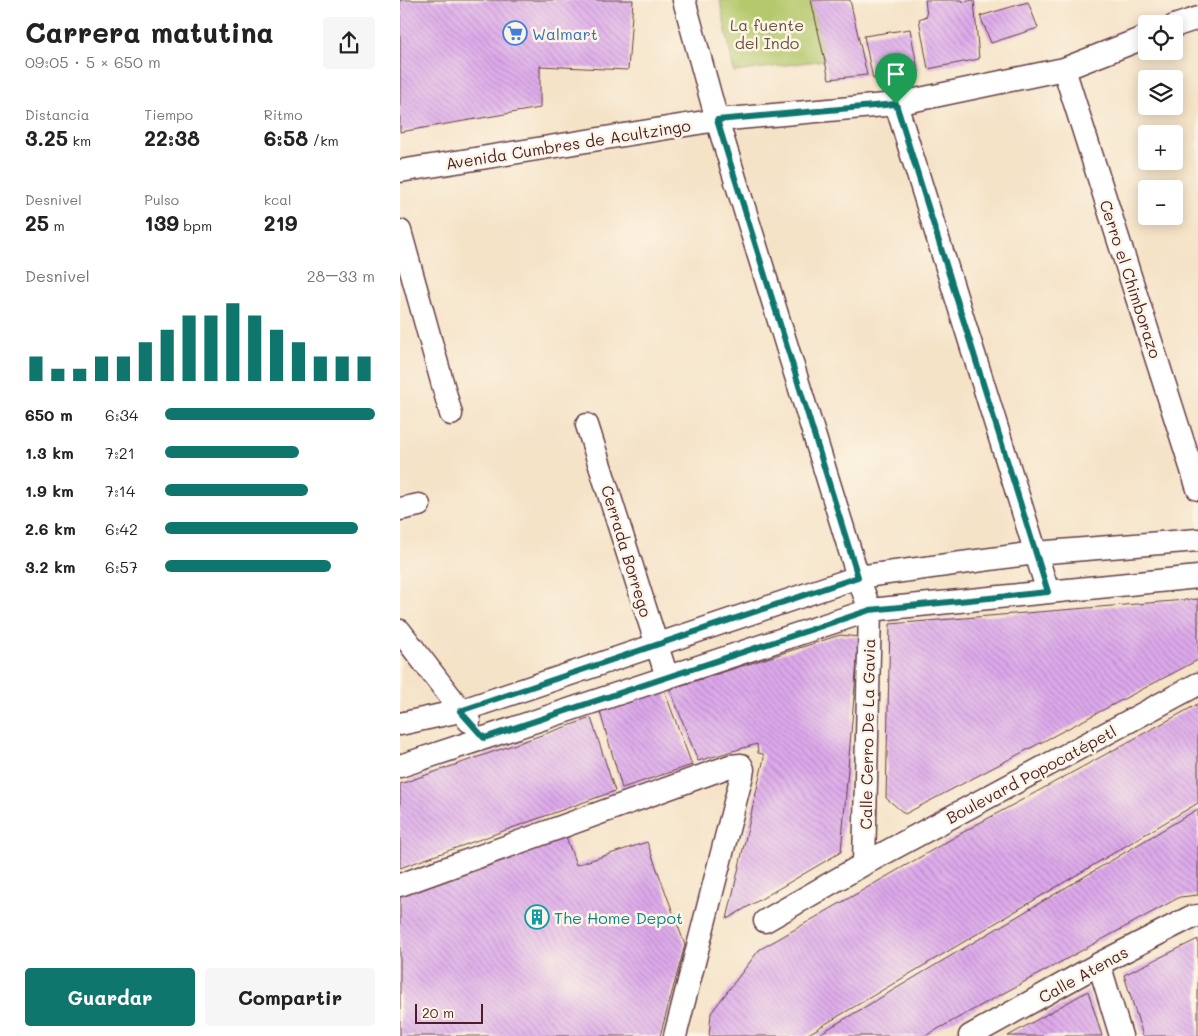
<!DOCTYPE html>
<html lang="es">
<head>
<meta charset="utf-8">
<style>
  :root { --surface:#fff; --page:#f6f6f6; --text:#222; --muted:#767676; --accent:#0f766e }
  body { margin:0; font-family:Mali,sans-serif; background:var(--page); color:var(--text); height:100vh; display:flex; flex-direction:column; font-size:19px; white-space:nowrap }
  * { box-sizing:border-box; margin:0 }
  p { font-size:16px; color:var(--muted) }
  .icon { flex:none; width:28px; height:28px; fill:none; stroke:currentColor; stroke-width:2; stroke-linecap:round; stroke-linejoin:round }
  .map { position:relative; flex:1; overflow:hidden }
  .panel { display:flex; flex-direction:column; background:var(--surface); width:400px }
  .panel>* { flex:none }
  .tools { position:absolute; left:738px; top:15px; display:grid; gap:10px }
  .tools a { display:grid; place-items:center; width:45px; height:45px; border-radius:5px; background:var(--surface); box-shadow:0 2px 12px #0003; font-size:25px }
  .scale { position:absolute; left:15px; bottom:12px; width:68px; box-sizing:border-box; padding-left:5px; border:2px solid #4a1f2b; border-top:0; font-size:14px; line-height:18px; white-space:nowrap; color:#4a1f2b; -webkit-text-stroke:4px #fcf5e5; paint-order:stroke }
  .pin { position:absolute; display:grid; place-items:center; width:42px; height:42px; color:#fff; margin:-51px -21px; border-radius:50% 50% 50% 0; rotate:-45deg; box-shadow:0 0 5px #0007 }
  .pin .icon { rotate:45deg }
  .round { display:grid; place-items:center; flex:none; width:52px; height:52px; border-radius:5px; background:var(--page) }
  .summary { display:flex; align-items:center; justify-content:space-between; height:85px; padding:0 25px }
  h1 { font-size:28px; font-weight:700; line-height:38px }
  .metrics { display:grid; grid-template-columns:repeat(3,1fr); gap:8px; height:85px; padding:5px 25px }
  .metrics div { display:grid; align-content:center }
  .metrics b { font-size:21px; font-weight:700 }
  .metrics small { font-size:14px; font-weight:400 }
  .metrics p { font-size:14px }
  .chart { height:140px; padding:10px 25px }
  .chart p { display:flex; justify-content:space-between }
  .chart svg { width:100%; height:90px; margin-top:5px; stroke:var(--accent); stroke-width:6 }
  .button { display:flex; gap:10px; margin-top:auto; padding:10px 25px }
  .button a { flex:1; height:58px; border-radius:5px; background:var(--accent); color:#fff; font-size:20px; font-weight:700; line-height:58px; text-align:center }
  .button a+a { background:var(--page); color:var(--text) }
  ul { padding:0 25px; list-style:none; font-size:16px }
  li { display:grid; grid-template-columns:80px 60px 1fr; align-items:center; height:38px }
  li i { height:12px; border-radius:6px; background:var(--accent) }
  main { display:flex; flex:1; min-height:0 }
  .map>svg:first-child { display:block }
  .park { fill:#b4c86c; stroke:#7f744c }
  .building { fill:url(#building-back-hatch) }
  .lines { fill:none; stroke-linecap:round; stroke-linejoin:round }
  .minor-casing { stroke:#643c43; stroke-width:25 }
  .minor { stroke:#fff; stroke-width:22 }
  .route-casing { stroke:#fff; stroke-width:10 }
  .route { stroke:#0f766e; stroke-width:6 }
  .labels { text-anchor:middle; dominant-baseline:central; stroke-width:5; stroke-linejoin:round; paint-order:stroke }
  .park-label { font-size:16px; fill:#6a523e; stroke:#fcf5e5 }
  .shop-label { font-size:16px; fill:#366cbe; stroke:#fcf5e5; text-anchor:start }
  .street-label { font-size:16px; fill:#4a1f2b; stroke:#fcf5e5 }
  .culture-label { font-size:16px; fill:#0d838f; stroke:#fcf5e5; text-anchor:start }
</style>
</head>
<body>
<main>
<section class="panel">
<div class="summary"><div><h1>Carrera matutina</h1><p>09:05 · 5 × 650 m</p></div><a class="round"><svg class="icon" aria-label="share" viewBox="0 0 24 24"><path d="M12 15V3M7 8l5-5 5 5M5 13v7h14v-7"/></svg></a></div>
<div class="metrics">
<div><p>Distancia</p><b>3.25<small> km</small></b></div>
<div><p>Tiempo</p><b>22:38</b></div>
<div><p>Ritmo</p><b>6:58<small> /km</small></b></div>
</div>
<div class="metrics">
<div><p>Desnivel</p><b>25<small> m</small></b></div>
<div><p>Pulso</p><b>139<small> bpm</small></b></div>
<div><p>kcal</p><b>219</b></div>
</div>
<div class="chart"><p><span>Desnivel</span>28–33 m</p>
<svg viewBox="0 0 160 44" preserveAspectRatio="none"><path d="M5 44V32M15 44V38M25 44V38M35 44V32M45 44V32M55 44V25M65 44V19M75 44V12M85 44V12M95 44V6M105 44V12M115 44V19M125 44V25M135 44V32M145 44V32M155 44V32"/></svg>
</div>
<ul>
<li><b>650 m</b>6:34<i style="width:100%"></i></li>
<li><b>1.3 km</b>7:21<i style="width:64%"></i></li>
<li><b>1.9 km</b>7:14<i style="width:68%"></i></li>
<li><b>2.6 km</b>6:42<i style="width:92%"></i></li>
<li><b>3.2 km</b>6:57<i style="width:79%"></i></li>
</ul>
<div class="button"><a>Guardar</a><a>Compartir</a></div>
</section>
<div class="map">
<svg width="798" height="1036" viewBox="0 0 798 1036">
  <defs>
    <pattern id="building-back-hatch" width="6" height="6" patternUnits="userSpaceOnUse" patternTransform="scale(1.25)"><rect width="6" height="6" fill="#dda9ec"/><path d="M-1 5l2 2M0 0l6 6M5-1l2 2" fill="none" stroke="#b589bf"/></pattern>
  </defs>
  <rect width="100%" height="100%" fill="#fcf5e5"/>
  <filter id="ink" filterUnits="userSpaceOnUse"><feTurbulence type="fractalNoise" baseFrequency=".02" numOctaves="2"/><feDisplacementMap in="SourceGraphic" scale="10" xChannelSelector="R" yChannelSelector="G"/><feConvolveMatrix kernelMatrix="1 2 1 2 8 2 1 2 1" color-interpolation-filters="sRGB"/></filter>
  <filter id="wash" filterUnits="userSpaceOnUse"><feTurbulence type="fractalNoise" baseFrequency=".0096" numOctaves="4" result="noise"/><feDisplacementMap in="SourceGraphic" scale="20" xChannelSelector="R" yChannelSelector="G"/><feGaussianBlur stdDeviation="1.12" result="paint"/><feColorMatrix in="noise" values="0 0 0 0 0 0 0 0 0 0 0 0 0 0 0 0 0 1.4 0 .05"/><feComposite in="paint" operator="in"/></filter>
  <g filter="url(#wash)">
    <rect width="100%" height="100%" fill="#f5e3c8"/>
    <path class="park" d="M320,0H411L425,60L334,72Z"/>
    <g id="blocks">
      <path class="building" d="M0,0H233L228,70L140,66V108L0,132Z
        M411,0H450L467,75L429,79Z
        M525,0H562L563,2L574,0L579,59L528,69L519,19L527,16Z
        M628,2L638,28L591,43L580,16Z
        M510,29L518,70L473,79L464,36Z
        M798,599V660L505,814L486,798L490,624Z
        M440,635L459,637L441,852L327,919L364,758L363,754L358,753L357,744L298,761L270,689Z
        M264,690L292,765L222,788L200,712Z
        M798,704V803L405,1036H309L311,1013L359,950L574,826Z
        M191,718L215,791L0,868V784Z
        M798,809V895L780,897L525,1036H416Z
        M164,831L176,865L247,842L285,945L260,1036H0V889Z
        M798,939V1036H743L724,975Z
        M688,991L702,1036H608Z"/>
    </g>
  </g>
  <g filter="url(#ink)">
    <use href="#blocks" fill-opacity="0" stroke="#643c43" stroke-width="1"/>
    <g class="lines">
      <g class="minor-casing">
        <path id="minor" d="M284,0L317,120L458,577L470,610L464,864
          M774,26L798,18
          M664,69L798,489
          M496,104L648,592
          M0,171L317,120L496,104L664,69L746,37
          M0,231L51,414
          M187,425L267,677
          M0,509L19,505
          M0,631L69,721
          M0,724L60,711L458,577L635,553L798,540
          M0,766L470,610L798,577
          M0,885L330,766L341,765L343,769L342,775L275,1036
          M365,921L464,864L798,684
          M699,964L721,1036
          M570,1036L699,964L791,917L798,916"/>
      </g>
      <use href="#minor" class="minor"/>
    </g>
  </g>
  <g class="lines" filter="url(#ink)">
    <g class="route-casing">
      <path id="route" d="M496,104L648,592L470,610L84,738L60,711L458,577L317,120Z"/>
    </g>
    <use href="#route" class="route"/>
  </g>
  <defs>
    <g id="supermarket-ring" transform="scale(1.25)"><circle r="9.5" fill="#fcf5e5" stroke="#3f7fe0" stroke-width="1.5"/><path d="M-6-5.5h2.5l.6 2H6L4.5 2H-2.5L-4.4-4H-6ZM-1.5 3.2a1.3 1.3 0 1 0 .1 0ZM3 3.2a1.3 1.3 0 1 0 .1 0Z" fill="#3f7fe0"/></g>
    <g id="building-ring" transform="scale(1.25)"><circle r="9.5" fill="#fcf5e5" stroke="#0f9aa8" stroke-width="1.5"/><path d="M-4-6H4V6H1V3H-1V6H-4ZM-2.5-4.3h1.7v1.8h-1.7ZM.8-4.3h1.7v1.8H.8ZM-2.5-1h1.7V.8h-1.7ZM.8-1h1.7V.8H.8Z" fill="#0f9aa8"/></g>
  </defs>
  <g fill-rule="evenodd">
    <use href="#supermarket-ring" x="115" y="33"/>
    <use href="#building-ring" x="137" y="917"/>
  </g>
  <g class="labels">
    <g class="park-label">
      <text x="367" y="24">La fuente<tspan x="367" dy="18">del Indo</tspan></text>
    </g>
    <g class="shop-label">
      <text x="132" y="33">Walmart</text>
    </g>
    <g class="street-label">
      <text transform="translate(168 144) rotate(-9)">Avenida Cumbres de Acultzingo</text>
      <text transform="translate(731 279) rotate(72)">Cerro el Chimborazo</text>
      <text transform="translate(227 551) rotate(73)">Cerrada Borrego</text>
      <text transform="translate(467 734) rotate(-89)">Calle Cerro De La Gavia</text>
      <text transform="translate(631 774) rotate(-28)">Boulevard Popocatépetl</text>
      <text transform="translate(683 974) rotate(-29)">Calle Atenas</text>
    </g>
    <g class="culture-label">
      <text x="154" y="917">The Home Depot</text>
    </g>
  </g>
</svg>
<div class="tools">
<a><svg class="icon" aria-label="locate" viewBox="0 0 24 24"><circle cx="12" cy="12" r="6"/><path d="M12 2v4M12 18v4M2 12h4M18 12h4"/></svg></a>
<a><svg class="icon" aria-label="layers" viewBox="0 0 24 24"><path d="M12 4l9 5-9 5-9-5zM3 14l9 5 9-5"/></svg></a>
<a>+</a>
<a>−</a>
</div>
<div class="scale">20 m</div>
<div class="pin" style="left:496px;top:104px;background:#1e9e55"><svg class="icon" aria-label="arrive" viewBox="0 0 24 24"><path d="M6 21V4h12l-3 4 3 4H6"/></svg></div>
</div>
</main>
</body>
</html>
